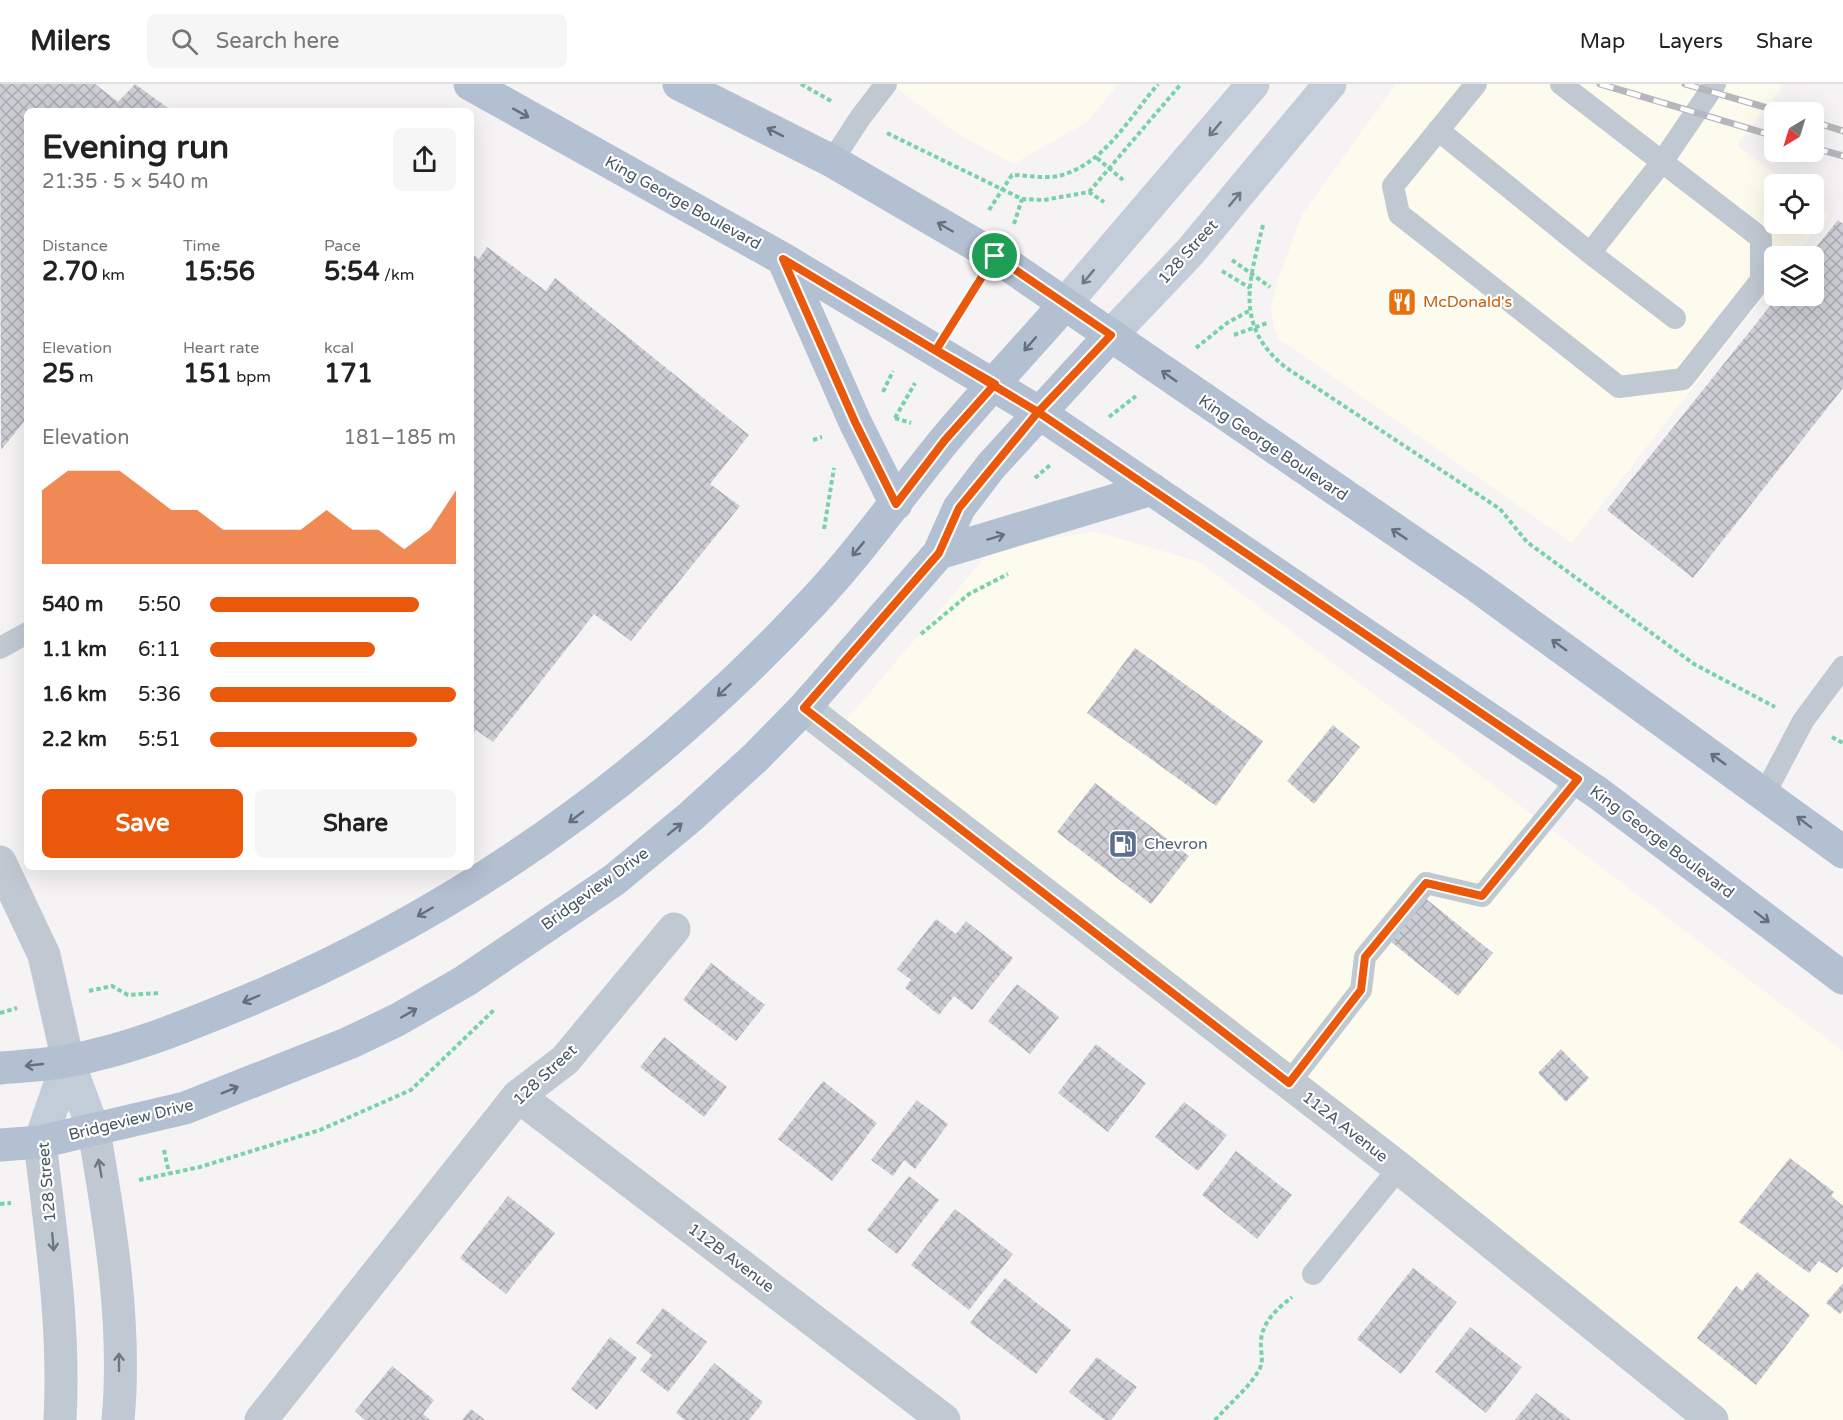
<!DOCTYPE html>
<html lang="en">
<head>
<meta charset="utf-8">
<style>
  :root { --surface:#fff; --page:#f6f6f6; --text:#222; --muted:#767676; --line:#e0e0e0; --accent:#ea580c }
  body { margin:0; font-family:"Varela Round",sans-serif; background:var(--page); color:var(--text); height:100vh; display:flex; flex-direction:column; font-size:22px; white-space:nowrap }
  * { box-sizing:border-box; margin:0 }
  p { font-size:20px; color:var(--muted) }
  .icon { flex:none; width:33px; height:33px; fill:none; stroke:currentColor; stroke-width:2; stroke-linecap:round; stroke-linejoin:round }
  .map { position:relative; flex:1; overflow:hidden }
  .drawer { position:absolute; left:24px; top:24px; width:450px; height:762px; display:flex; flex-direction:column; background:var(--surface); border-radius:9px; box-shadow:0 6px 24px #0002 }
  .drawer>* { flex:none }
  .needle { width:39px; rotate:218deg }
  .fabs { position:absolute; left:1764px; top:18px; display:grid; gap:12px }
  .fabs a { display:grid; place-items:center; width:60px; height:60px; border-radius:9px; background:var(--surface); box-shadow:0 6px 24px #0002; font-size:30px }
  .pin { position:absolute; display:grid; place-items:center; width:51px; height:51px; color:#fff; margin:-26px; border:3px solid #fff; border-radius:50%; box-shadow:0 2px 6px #0007 }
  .round { display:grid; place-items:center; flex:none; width:63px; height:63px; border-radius:9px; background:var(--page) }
  .headline { display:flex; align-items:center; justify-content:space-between; height:102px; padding:0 18px }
  h1 { font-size:33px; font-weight:700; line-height:45px }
  .metrics { display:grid; grid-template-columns:repeat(3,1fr); gap:9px; height:102px; padding:6px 18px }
  .metrics div { display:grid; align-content:center }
  .metrics b { font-size:26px; font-weight:700 }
  .metrics small { font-size:16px; font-weight:400 }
  .metrics p { font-size:16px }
  .chart { height:168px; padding:12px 18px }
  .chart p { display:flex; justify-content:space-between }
  .chart svg { width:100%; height:108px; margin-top:6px; fill:var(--accent); opacity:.7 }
  .action { display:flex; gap:12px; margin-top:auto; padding:12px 18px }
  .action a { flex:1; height:69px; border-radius:9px; background:var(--accent); color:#fff; font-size:24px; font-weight:700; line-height:69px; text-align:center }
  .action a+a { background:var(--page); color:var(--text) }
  ul { padding:0 18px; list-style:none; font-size:20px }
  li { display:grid; grid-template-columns:96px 72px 1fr; align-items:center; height:45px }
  li i { height:15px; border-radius:8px; background:var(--accent) }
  header { display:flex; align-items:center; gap:36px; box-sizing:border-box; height:84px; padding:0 30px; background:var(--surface); border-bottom:2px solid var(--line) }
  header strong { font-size:28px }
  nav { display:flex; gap:33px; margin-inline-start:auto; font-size:21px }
  .search { width:420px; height:54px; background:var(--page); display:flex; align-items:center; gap:15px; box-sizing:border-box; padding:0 21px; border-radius:9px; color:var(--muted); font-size:22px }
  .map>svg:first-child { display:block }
  .commercial { fill:#fdfaee }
  .building { fill:url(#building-cross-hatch) }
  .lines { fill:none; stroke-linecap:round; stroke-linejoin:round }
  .path { stroke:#77d2aa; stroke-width:4; stroke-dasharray:4.5 3; stroke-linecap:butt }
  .lane { stroke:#c0c9d2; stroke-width:22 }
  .street { stroke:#c0c9d2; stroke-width:33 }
  .secondary { stroke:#c3cdd9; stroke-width:33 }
  .primary { stroke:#b2c0d2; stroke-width:33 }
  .rail-casing { stroke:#b5b7bd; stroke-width:7 }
  .rail { stroke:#fff; stroke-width:4.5; stroke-dasharray:14; stroke-linecap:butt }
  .oneway { stroke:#63707d }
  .oneway2 { stroke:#6e7985 }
  .oneway3 { stroke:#6d7883 }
  .route-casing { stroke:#fff; stroke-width:12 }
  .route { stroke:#ea580c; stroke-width:8 }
  .labels { text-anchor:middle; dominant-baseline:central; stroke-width:4.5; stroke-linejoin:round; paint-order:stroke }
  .street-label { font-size:16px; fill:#495561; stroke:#fff }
  .food-label { font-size:16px; fill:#c56008; stroke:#fff; text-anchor:start }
  .service-label { font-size:16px; fill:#4e5e75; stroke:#fff; text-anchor:start }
</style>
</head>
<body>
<header>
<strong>Milers</strong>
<div class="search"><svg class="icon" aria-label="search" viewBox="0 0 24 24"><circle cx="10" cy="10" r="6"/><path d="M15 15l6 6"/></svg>Search here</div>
<nav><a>Map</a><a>Layers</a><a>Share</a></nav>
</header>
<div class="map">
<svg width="1843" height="1336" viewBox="0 0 1843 1336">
  <defs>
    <pattern id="building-cross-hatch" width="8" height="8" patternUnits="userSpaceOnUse" patternTransform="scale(1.5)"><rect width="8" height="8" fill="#cdced5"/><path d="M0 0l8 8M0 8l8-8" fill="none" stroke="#a8aab0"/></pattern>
  </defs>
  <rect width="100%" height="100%" fill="#f5f3f3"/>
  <path class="commercial" d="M891,0H1119L1087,38L1014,80L959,51Z
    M1396,0H1777L1782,3L1737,61L1789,100H1774V140H1814V119L1829,130L1795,172H1774V199L1572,459L1279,255L1274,243L1271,225L1278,195L1303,129Z
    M1094,447L1200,478L1843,967V1336H1716L837,647L991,466Z"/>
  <path class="building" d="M0,0H95L118,18L135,0L172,27H27V334L1,366Z
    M1838,136L1843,140V304L1693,494L1607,426L1778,212H1814V172H1809Z
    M487,163L546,207L555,194L749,351L710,400L740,422L631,557L594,530L493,658L476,646L471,652V169L479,175Z
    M1135,564L1263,657L1216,722L1087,629Z
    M1333,641L1360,663L1314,720L1287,697Z
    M1095,699L1189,772L1151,820L1057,748Z
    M1425,814L1493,869L1458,912L1390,857Z
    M936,835L956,850L966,837L1013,874L972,926L954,912L939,931L905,904L911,896L897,885Z
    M711,879L765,921L736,957L683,916Z
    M1017,900L1059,933L1030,970L988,937Z
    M664,953L727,1003L704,1033L640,983Z
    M1096,960L1146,999L1108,1048L1058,1009Z
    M1561,965L1589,994L1566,1018L1538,989Z
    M823,997L877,1039L832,1097L778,1055Z
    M917,1016L948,1040L915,1085L904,1076L893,1092L871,1076Z
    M1184,1018L1227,1051L1198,1087L1155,1053Z
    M1236,1067L1292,1111L1257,1155L1202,1111Z
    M1790,1074L1834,1108L1831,1112L1843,1122V1182L1837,1189L1819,1177L1809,1189L1739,1138Z
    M909,1092L939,1116L897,1170L867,1146Z
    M508,1112L555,1149L506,1210L460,1174Z
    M955,1125L1013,1170L969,1226L911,1181Z
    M1413,1184L1457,1218L1401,1290L1357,1255Z
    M1757,1188L1810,1231L1756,1301L1697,1254L1736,1202L1742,1207Z
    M1005,1194L1071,1246L1036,1290L970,1239Z
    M1843,1199V1226L1840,1230L1826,1219Z
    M663,1224L707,1258L668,1308L640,1286L652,1271L636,1259Z
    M1470,1243L1522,1283L1486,1329L1435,1288Z
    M610,1253L637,1274L597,1326L571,1305Z
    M1097,1273L1137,1303L1111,1336H1105L1069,1308Z
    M714,1279L763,1318L749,1336H685L676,1329Z
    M392,1282L434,1316L423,1330L430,1336H365L355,1327Z
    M1536,1309L1571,1336H1515Z
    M471,1325L485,1336H462Z"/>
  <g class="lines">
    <path class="path" d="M801,0L831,17
      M887,49L1022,115L1044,116L1089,108L1104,118
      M1097,74L1123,96
      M1089,108L1181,0
      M989,126L1012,91C1026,91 1044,95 1058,92C1103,82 1130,33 1158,0
      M1014,140L1022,115
      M1263,141C1249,198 1234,241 1285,283L1500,425L1527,458L1694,580L1775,623
      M1232,176L1270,203
      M1222,187L1250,204
      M956,234L976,202
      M1234,251L1267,239
      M1196,264L1227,239L1249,227
      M883,308L893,287
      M1109,333L1136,312
      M895,334L915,299
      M895,334L911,339
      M813,356L822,353
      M1035,394L1050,381
      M824,445L834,384
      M921,550L969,510L1008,490
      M1832,653L1843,659
      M89,907L112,902L128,911L160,909
      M0,929L17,924
      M164,1066L169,1089
      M139,1096L200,1083L320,1046L411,1006L495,925
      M0,1120L11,1119
      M1215,1336C1229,1320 1249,1304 1259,1286C1264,1277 1261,1271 1261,1263C1259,1240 1277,1225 1292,1213"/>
    <path class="lane" d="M1476,0L1393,102L1399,130L1619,303L1683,295L1761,196V154L1561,0
      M1438,46L1590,169L1662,78L1715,0
      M832,77L860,34L886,0
      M1590,169L1675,234
      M0,564L27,549
      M1765,709L1803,637L1843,583
      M1289,999L1361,906L1365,873L1426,799L1482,812L1578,695
      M1313,1190L1399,1084"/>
    <path class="street" d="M804,624L1399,1084L1712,1336
      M0,778L44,871L68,977
      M518,1012L944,1336
      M94,1047C110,1139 127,1242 118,1336
      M40,1058C51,1151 65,1242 60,1336
      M261,1336L518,1012L565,976L674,845"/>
    <path class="secondary" d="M1065,220L1253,0
      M1111,251L1190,168L1330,0
      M68,977L94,1047
      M40,1058L68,977"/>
    <path class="primary" d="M470,0L783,175L1038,328L1598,709L1843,894
      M679,0L832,77L995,172L1474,500L1843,768
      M783,175L855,338L896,420
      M939,469L1152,405
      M0,984C22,982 45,981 67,977C129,966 189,941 247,917C465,826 651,692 812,519C860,468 900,411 944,357C983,310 1025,266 1065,220
      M0,1061L40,1058L185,1024L349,959L397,936L465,897L614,796L689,734L755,674L804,624L939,469L959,424L991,382L1111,251"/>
    <g class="rail-casing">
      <path id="rail" d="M1600,0L1774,52
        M1685,0L1781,28
        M1814,38L1843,47
        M1814,64L1843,72"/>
    </g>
    <use href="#rail" class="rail"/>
  </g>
  <defs><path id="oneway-shaft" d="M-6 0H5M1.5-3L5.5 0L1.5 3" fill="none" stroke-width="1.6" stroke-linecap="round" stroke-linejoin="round" transform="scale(1.5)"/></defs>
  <g class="oneway">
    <use href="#oneway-shaft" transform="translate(521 29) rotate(29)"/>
    <use href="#oneway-shaft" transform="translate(775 48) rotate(-153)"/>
    <use href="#oneway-shaft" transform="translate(945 143) rotate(-150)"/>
    <use href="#oneway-shaft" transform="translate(1030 260) rotate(131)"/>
    <use href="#oneway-shaft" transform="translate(1169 292) rotate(-145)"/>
    <use href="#oneway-shaft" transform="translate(1399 450) rotate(-146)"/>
    <use href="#oneway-shaft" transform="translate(996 453) rotate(-17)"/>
    <use href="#oneway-shaft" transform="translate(858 465) rotate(130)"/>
    <use href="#oneway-shaft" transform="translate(1559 561) rotate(-144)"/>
    <use href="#oneway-shaft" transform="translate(724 606) rotate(137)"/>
    <use href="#oneway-shaft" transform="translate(1718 675) rotate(-144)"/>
    <use href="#oneway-shaft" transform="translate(576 733) rotate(143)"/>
    <use href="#oneway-shaft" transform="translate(1804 738) rotate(-143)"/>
    <use href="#oneway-shaft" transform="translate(675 745) rotate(-39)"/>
    <use href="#oneway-shaft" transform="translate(425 828) rotate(150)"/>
    <use href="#oneway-shaft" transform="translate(1762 833) rotate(37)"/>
    <use href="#oneway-shaft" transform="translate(251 915) rotate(157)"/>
    <use href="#oneway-shaft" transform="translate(409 929) rotate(-30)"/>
    <use href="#oneway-shaft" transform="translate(34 981) rotate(174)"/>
    <use href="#oneway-shaft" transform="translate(230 1006) rotate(-22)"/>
  </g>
  <g class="oneway2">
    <use href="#oneway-shaft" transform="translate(1215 45) rotate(130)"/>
    <use href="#oneway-shaft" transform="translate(1235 115) rotate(-50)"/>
    <use href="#oneway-shaft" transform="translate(1088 193) rotate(130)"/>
  </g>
  <g class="oneway3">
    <use href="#oneway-shaft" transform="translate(100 1084) rotate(-100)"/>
    <use href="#oneway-shaft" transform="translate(53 1158) rotate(85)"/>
    <use href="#oneway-shaft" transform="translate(119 1278) rotate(-90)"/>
  </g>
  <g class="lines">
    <g class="route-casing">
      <path id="route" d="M995,172L936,266L995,300L945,356L896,420L855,338L783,175L1038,328L959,424L939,469L804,624L1289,999L1361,906L1365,873L1426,799L1482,812L1578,695L1038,328L1111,251L995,172"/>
    </g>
    <use href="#route" class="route"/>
  </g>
  <defs>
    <g id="restaurant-square" transform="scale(1.5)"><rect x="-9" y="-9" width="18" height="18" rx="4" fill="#e8710a" stroke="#fff"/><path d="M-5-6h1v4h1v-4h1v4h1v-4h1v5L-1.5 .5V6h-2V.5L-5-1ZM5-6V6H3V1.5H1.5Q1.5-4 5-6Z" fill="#fff"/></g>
    <g id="fuel-square" transform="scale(1.5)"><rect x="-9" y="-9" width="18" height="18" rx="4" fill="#5c6f8a" stroke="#fff"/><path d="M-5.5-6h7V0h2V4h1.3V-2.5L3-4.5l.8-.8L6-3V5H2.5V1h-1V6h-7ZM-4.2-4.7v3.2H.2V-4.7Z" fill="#fff"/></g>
  </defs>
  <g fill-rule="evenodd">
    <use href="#restaurant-square" x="1402" y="218"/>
    <use href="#fuel-square" x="1123" y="760"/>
  </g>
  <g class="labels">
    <g class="street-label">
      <text transform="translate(683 119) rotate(29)">King George Boulevard</text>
      <text transform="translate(1188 168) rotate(-48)">128 Street</text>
      <text transform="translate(1273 364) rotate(34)">King George Boulevard</text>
      <text transform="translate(1662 758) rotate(37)">King George Boulevard</text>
      <text transform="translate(595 805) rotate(-36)">Bridgeview Drive</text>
      <text transform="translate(545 991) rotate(-43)">128 Street</text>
      <text transform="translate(131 1036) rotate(-14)">Bridgeview Drive</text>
      <text transform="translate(1345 1043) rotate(38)">112A Avenue</text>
      <text transform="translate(47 1098) rotate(-95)">128 Street</text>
      <text transform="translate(731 1174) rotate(37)">112B Avenue</text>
    </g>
    <g class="food-label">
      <text x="1423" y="218">McDonald's</text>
    </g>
    <g class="service-label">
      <text x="1144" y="760">Chevron</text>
    </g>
  </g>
</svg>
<div class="fabs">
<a><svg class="needle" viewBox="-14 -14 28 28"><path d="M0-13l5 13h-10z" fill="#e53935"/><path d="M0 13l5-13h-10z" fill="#767676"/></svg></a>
<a><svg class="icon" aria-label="locate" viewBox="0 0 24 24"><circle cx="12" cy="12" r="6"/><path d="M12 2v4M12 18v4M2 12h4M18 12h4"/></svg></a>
<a><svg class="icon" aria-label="layers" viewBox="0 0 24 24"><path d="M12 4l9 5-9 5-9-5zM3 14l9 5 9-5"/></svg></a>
</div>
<div class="pin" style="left:995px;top:172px;background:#1e9e55"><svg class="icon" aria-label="arrive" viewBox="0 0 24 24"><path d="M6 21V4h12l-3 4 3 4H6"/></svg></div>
<section class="drawer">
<div class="headline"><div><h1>Evening run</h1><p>21:35 · 5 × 540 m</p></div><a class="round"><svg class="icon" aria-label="share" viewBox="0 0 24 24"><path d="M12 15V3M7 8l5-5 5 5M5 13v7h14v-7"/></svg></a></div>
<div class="metrics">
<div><p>Distance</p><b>2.70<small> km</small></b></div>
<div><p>Time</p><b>15:56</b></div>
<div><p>Pace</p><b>5:54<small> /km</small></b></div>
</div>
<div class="metrics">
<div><p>Elevation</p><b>25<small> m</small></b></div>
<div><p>Heart rate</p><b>151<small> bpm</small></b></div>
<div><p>kcal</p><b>171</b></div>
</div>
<div class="chart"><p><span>Elevation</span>181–185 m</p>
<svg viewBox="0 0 160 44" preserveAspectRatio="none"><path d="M0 44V14L10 6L20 6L30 6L40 14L50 22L60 22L70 30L80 30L90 30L100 30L110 22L120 30L130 30L140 38L150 30L160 14V44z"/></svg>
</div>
<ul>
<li><b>540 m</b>5:50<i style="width:85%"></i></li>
<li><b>1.1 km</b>6:11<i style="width:67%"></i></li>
<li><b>1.6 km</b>5:36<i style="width:100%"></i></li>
<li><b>2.2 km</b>5:51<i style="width:84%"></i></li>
</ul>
<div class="action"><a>Save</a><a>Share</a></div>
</section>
</div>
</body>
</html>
